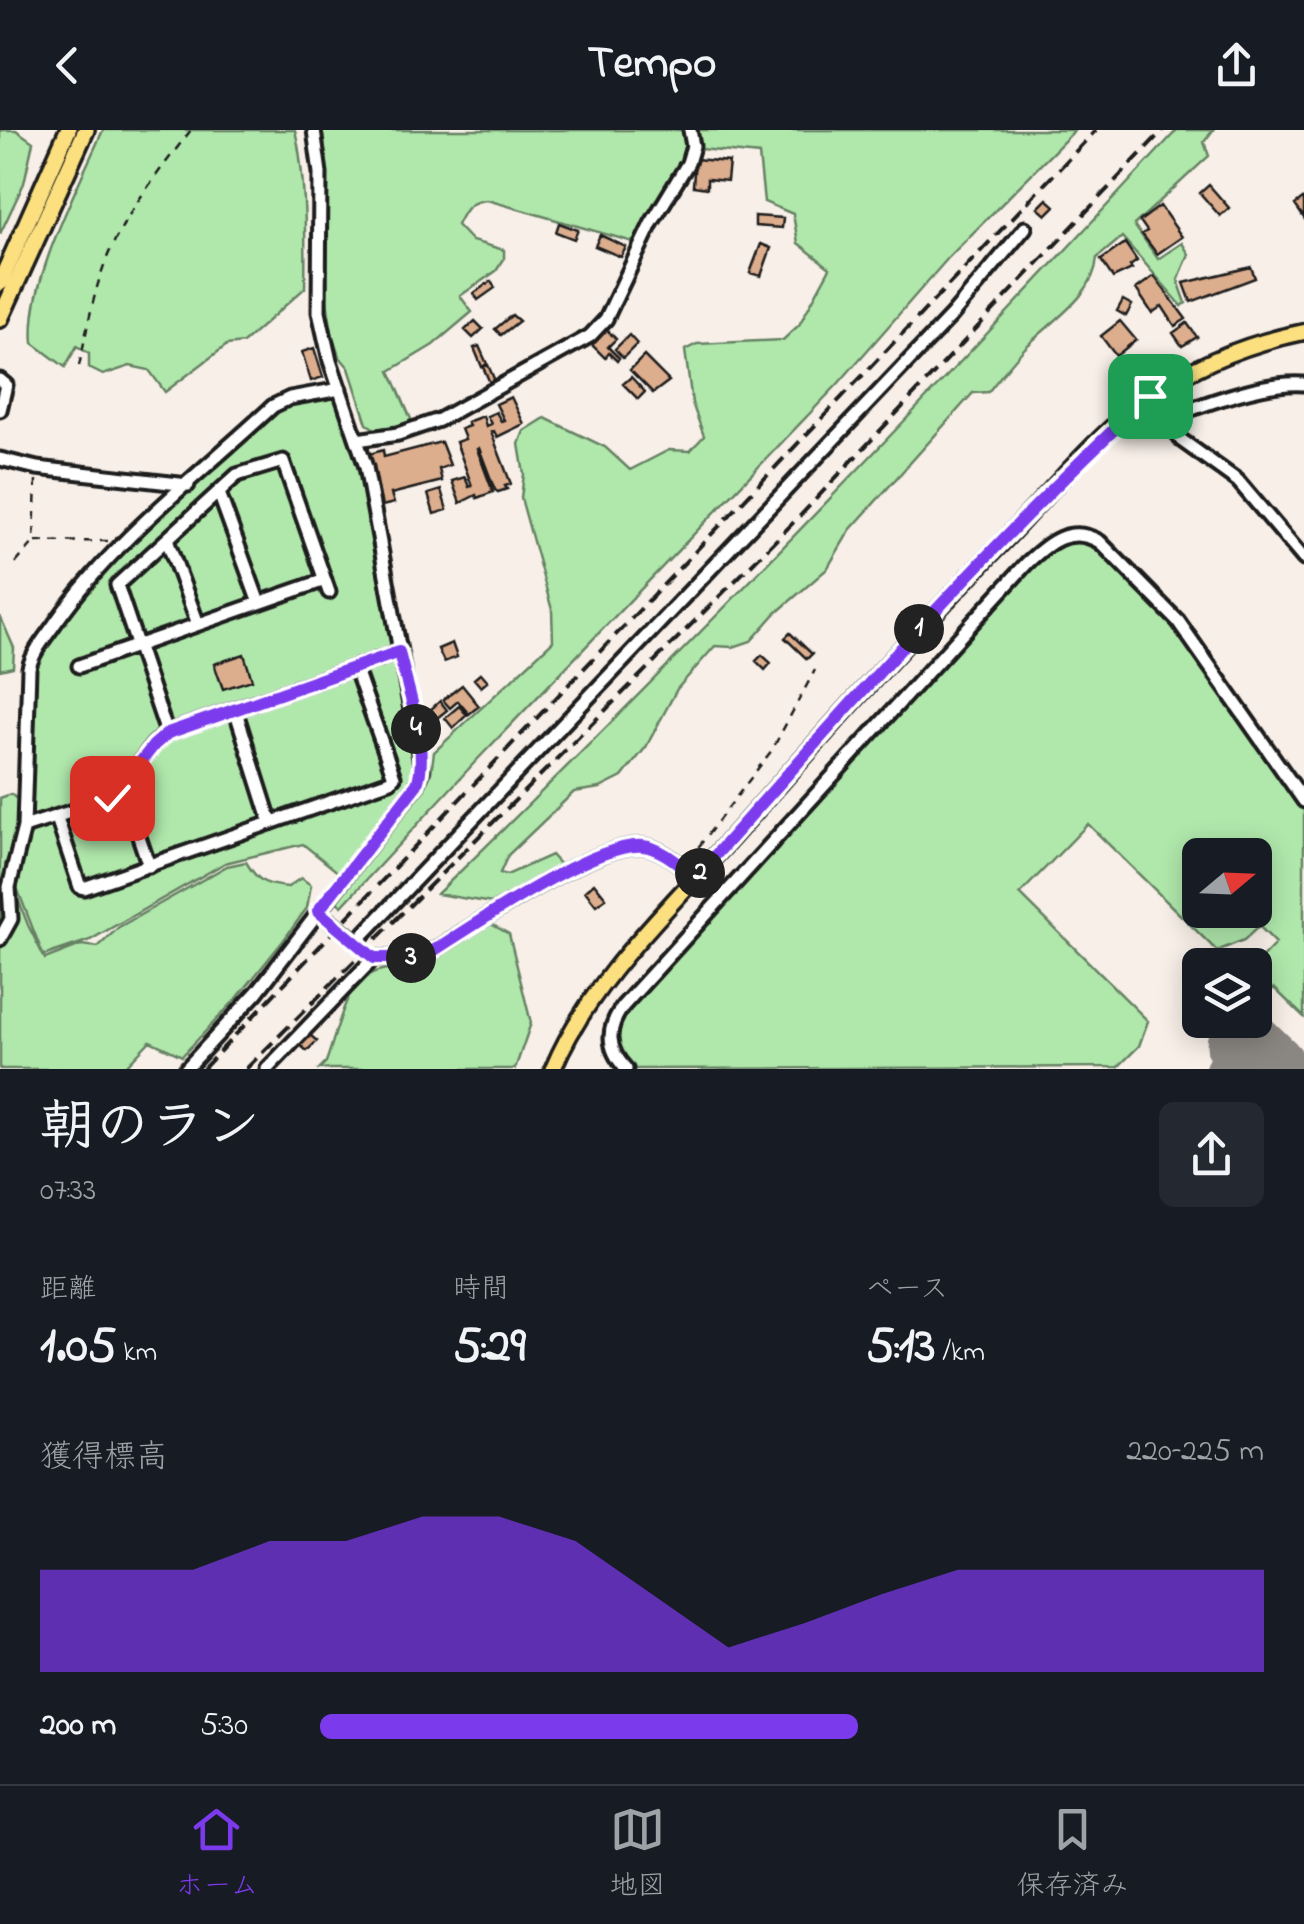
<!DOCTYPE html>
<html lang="ja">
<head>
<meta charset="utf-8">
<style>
  :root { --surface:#171b24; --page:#242831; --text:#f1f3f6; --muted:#9ea1a6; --line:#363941; --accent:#7c3aed }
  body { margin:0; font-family:"Indie Flower","Klee One",sans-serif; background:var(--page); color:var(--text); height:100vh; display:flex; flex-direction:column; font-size:38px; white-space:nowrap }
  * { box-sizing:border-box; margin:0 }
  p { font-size:32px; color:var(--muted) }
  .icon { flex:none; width:55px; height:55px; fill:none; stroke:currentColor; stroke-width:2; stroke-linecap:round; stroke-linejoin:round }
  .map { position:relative; height:939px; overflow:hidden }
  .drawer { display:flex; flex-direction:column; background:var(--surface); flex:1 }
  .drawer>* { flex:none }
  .needle { width:65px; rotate:71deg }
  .buttons { position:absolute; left:1182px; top:708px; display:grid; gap:20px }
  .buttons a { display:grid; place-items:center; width:90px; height:90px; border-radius:15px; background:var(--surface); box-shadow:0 5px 25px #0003; font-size:50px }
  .pin { position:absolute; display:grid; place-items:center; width:85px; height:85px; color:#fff; margin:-42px; border-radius:20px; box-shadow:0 5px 15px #0006 }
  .km { position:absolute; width:50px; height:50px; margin:-25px; border-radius:50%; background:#222; color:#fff; font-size:28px; line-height:50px; text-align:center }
  .round { display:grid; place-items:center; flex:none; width:105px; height:105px; border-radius:15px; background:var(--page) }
  .summary { display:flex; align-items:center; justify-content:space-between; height:170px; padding:0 40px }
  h1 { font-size:55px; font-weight:700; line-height:75px }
  .stats { display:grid; grid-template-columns:repeat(3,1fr); gap:15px; height:170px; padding:10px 40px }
  .stats div { display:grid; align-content:center }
  .stats b { font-size:50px; font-weight:700 }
  .stats small { font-size:28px; font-weight:400 }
  .stats p { font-size:28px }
  .chart { height:280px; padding:20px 40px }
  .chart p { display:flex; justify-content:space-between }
  .chart svg { width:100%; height:180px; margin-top:10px; fill:var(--accent); opacity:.7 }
  ul { padding:0 40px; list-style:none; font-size:32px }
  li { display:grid; grid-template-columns:160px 120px 1fr; align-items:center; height:75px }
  li i { height:25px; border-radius:12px; background:var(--accent) }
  header { display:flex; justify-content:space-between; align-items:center; height:130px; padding:0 40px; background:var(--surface); font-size:45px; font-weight:700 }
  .menu { display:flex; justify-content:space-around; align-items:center; height:140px; border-top:2px solid var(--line); background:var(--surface); font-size:28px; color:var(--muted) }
  .menu a { display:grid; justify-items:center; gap:5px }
  .menu .selected { color:var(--accent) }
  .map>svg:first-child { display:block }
  .green { fill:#b0e8ac; stroke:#668264; stroke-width:2.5; fill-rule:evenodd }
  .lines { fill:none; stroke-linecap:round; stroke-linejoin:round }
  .taxiway { stroke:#8a8682; stroke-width:30 }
  .runway { stroke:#8a8682; stroke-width:75 }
  .building { fill:#ddae8e; stroke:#1c1c1c; stroke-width:2.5 }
  .minor-casing { stroke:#1c1c1c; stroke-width:19 }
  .major-casing { stroke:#1c1c1c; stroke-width:21 }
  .highway-casing { stroke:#1c1c1c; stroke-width:22 }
  .path { stroke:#1c1c1c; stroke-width:2.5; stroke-dasharray:8 8; stroke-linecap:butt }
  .minor { stroke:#fff; stroke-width:11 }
  .major { stroke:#fce080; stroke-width:14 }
  .highway { stroke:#fce080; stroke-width:15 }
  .rail { stroke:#1c1c1c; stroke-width:4; stroke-dasharray:15 8; stroke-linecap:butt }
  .minor-bridge-casing { stroke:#1c1c1c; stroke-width:19; stroke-linecap:butt }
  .minor-bridge { stroke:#fff; stroke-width:11 }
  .route-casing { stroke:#fff; stroke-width:20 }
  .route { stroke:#7c3aed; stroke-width:12 }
</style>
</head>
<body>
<header><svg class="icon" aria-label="back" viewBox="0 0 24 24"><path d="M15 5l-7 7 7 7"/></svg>Tempo<svg class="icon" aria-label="share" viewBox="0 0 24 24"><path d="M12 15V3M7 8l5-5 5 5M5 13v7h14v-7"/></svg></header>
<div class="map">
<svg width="1304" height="939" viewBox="0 0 1304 939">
  <rect width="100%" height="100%" fill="#f8efe8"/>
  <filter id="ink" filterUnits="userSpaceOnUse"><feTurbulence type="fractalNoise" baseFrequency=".01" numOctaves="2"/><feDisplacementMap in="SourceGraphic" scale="20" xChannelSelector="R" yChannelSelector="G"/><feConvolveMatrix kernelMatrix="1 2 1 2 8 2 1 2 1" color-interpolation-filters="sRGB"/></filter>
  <g filter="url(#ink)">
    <path class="green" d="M0,0H16L33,12L24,53L0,104Z
      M103,0H295C306,46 306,110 305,158L243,213L227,215L165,262L149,240L130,236L103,245L89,238V224L77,216L65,237L33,213C27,151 78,57 103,0Z
      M322,0H1075L949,127L837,255L476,631L342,776L336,771L425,659L431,643L434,622L553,511L552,480L521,368L524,344L519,314L524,301L545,288L605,317L630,340L669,320L690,321L704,306L692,273L685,220L697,214L783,210L799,195L830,138L798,113L793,84L764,72L759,25L692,18L633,112L487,70C469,71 465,79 457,95L472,111L504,120V129L496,141L460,166L472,182L433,215L390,241L411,289L406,295L375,299L367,294L349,238L339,226L333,209L327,171V37Z
      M1177,0H1213L1204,12L1209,26L1134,95L1158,129L1182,113L1189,124L1178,150L1186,173L1182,176L1122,107L1097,128C1094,168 1049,192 1024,219C1011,233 1000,247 988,262L973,263L850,400L827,439L775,484L751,511L733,517L715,516L677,559L646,617L622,647L600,658L574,662L508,725L500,743L507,745L551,725L561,736L492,773L437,764C692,517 936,261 1177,0Z
      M336,264L360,339L373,402L398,549L416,635L409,655L339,743L303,714L225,733L90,810L43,826L45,829L81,815L98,817L119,797L227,736L246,732C258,752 265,755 288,757L301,748L311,755L307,778L283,811L238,867L182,926L150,911L123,939H0V668L11,664L20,672L18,700L5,735L28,795L43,825L14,750L17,728L33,533L63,487L129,412L278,277L285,272Z
      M1069,410L1089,411L1165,483L1192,517L1304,680V887L1274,858L1264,867L1255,858V835L1276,813L1259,796L1244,810L1217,821L1088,694L1020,764L1148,891L1139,916L1118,937L633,939C613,920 613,903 626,880L1039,427L1048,419ZM1200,725H1255V780H1200Z
      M0,486L14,518L13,537L0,540Z
      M491,794L509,804L531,893L515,939H319L326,932C334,910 339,886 349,866C367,831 396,842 423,832C446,823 469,806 491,794Z"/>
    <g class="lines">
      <path class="taxiway" d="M1220,939L1244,915"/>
      <path class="runway" d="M1244,915L1269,939"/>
    </g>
    <path class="building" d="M695,29L729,32L727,51L707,49V58L693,56Z
      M1209,55L1229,78L1220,86L1200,63Z
      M1304,68V88L1295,75Z
      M1047,69L1055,76L1046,85L1038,78Z
      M1160,76L1182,107L1157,124L1142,104L1147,101L1140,91Z
      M755,86L783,88L782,98L755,96Z
      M559,93L578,100L574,109L556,102Z
      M600,105L626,117L621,127L595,116Z
      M1125,113L1137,131L1130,136L1132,139L1113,148L1101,130Z
      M761,114L771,118L761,146L750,143Z
      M1251,137L1255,148L1191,172L1184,153Z
      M1154,146L1186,189L1175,196L1162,176L1152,183L1136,159Z
      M491,151L495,158L478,170L474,163Z
      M1123,170L1132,175L1126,186L1117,181Z
      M512,185L519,191L501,205L495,199Z
      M475,191L483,199L473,208L465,200Z
      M1120,191L1136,210L1116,226L1101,206Z
      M1187,193L1197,207L1182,216L1173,203Z
      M606,199L616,209L608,217L619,228L617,231L609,223L605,228L591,214Z
      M629,205L637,214L623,228L615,219Z
      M479,216L487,234L482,237L474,218Z
      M314,218L323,247L311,251L302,222Z
      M644,226L669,251L653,263L630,240Z
      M488,235L495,251L490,253L483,237Z
      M631,247L645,262L638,269L623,254Z
      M511,267L524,294L497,307L494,301L491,302L511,354L505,356L507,359L498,362L495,360L479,318L477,319L493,362L477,368L476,365L460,373L452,351L465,347L469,357L472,356L456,312L465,309L461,299L469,296L467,292L483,286L486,296L491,294L487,286L496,282L501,291L504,290L496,274Z
      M441,312L450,335L439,339L442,351L391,364L394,373L382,376L369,324L383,320L384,327Z
      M441,360L447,380L434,384L428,364Z
      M790,503L812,524L807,529L785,508Z
      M452,513L457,527L444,532L438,519Z
      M244,524L252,550L223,559L214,534Z
      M762,525L771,533L765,540L756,531Z
      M481,543L488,551L481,557L474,549Z
      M462,555L479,576L469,584L458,571L450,578L443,570Z
      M440,571L447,580L437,588L430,580Z
      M459,576L467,585L453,598L445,588Z
      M594,753L606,768L596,775L585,761Z
      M310,905L317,911L307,921L300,915Z"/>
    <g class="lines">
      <g class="minor-casing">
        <path id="minor" d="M0,250L6,255L0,280
          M1304,254C1268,251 1215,270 1181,283L1174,297L1181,310L1238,351L1304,429
          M357,310L398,304L439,290L590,206L606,189L651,94L688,33L693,16L690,0
          M0,329L37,338L188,355
          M219,363L259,473
          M167,410L198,494
          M79,536L325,450
          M235,579L271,693
          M167,603L117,455L237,345L283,331L329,462
          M122,657L149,736
          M57,688L80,757L84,758L390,651L394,647L355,537
          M24,697L113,668L153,615L167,603L399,522
          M0,809L11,789L9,757L24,697L29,538C33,521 46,507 56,492C114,409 199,345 273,276L290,268L340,259
          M356,812L952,185L1025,98
          M186,939L257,862L417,654L422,640L366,337L330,231L319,182L320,43L314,0
          M267,939L374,828H411L430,823C473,796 597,711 643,716C662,718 681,736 696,747
          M626,939C607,919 606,899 623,876L1027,433C1048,413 1070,394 1100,412L1178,491L1304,671"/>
      </g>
      <g class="major-casing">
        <path id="major" d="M553,939C588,854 667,780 728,712C817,612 906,511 1000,415C1044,369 1100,301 1151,266C1197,233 1249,213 1304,202"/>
      </g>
      <g class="highway-casing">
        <path id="highway" d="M0,153L68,0
          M0,189L86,0"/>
      </g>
      <path class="path" d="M79,236C87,200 93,164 106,130C125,83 160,40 191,0
        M36,350L34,412L108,411
        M16,433L33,413
        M685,726L697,719L772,620L815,540"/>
      <use href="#minor" class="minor"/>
      <use href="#major" class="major"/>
      <use href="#highway" class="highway"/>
      <path class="rail" d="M203,939L1096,0
        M246,939L798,388L1163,0"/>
      <g class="minor-bridge-casing">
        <path id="minor-bridge" d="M328,789L353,809"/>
      </g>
      <use href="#minor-bridge" class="minor-bridge"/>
    </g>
  </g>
  <g class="lines" filter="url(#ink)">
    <g class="route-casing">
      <path id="route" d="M112,668L154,615L168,603L399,522C407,559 430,619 417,654L318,781L374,828H411L430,823C473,796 596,711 643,716C662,718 681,736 696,747C843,583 987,415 1150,266"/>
    </g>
    <use href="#route" class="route"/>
  </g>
</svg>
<div class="buttons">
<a><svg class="needle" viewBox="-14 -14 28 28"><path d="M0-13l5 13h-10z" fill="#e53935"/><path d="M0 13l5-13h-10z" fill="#9ea1a6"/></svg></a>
<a><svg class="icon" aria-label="layers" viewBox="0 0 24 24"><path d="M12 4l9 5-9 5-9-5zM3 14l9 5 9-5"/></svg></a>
</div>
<div class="pin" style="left:1150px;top:266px;background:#1e9e55"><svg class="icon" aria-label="arrive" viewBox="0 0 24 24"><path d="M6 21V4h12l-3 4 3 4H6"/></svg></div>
<div class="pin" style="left:112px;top:668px;background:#d93025"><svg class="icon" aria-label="check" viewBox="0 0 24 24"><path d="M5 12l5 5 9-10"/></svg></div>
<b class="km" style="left:919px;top:499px">1</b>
<b class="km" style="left:700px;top:743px">2</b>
<b class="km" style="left:411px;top:828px">3</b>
<b class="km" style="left:416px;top:599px">4</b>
</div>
<section class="drawer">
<div class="summary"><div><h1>朝のラン</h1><p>07:33</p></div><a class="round"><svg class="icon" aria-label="share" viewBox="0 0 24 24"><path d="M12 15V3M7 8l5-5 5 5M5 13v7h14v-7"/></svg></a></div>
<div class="stats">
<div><p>距離</p><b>1.05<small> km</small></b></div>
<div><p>時間</p><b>5:29</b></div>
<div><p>ペース</p><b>5:13<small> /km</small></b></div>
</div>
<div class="chart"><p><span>獲得標高</span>220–225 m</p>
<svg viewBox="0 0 160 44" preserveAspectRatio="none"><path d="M0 44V19L10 19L20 19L30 12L40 12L50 6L60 6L70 12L80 25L90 38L100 32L110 25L120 19L130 19L140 19L150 19L160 19V44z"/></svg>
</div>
<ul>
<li><b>200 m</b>5:30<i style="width:57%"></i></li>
</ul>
</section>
<nav class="menu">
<a class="selected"><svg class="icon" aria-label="home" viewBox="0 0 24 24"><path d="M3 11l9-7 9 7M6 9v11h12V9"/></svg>ホーム</a>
<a><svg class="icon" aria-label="map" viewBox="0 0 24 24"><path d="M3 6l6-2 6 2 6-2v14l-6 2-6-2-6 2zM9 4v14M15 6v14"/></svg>地図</a>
<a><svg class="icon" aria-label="saved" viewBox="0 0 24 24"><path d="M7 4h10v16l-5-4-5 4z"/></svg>保存済み</a>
</nav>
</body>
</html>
